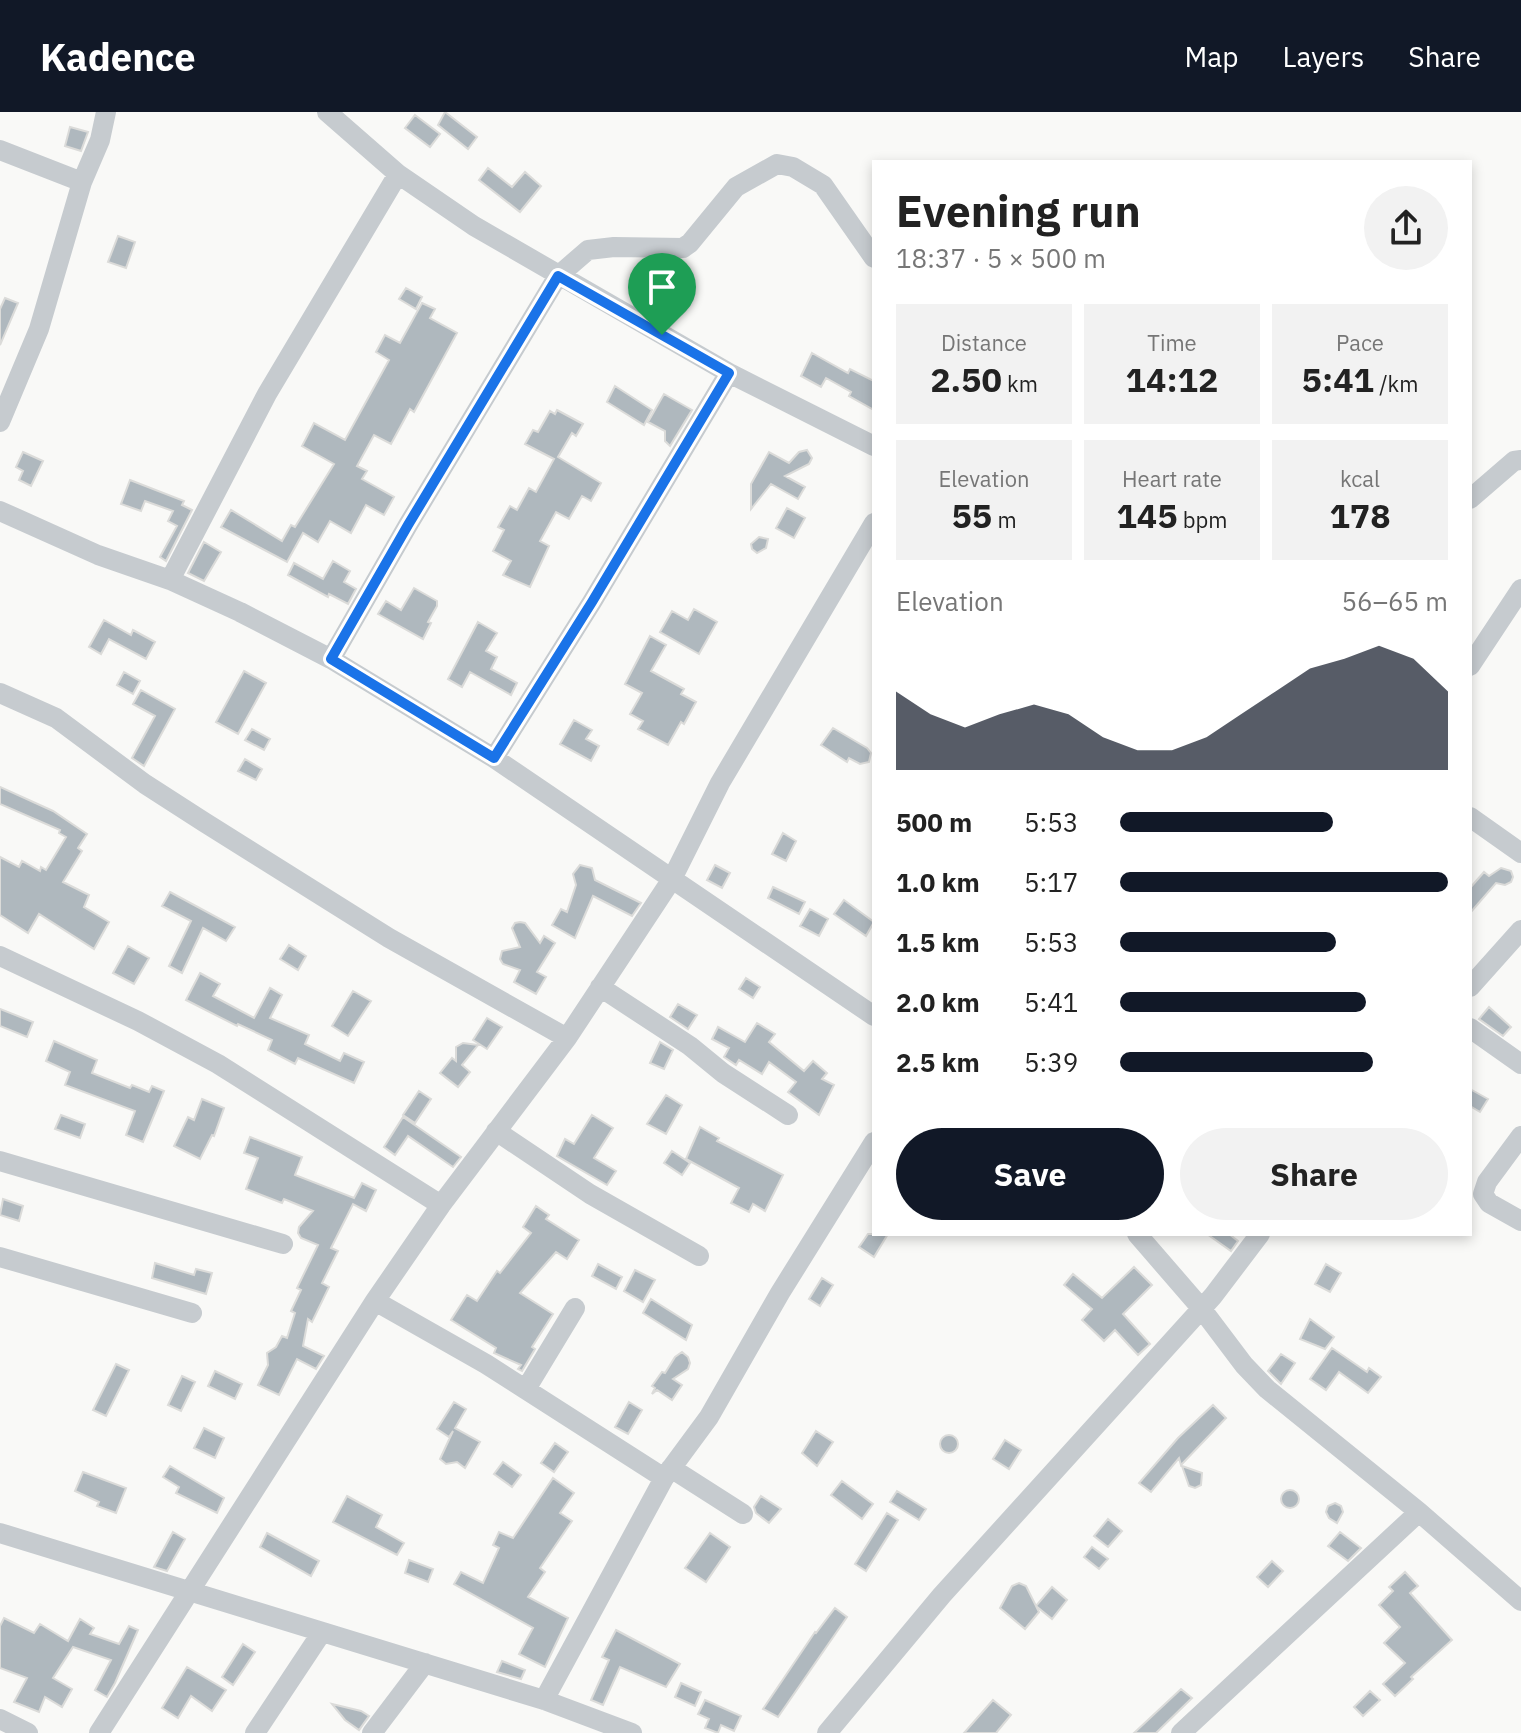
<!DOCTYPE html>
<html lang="en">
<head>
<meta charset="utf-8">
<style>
  :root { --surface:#fff; --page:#f2f2f2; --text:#222; --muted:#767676; --accent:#111827 }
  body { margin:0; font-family:"IBM Plex Sans",sans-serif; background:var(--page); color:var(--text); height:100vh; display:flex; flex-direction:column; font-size:30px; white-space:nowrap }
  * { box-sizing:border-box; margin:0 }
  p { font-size:26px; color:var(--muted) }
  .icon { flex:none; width:44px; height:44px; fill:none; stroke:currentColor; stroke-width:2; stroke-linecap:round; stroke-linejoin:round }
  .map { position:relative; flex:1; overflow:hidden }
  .details { position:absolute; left:872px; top:48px; width:600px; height:1076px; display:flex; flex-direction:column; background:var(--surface); border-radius:0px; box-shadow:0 4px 12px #0003 }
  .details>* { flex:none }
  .pin { position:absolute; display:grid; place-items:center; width:68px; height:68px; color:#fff; margin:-82px -34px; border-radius:50% 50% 50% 0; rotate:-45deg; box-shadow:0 0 8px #0007 }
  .pin .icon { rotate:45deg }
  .round { display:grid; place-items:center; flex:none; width:84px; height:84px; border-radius:42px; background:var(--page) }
  .summary { display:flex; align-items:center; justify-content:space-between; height:136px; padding:0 24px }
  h1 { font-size:44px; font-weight:800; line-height:60px }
  .figures { display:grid; grid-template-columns:repeat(3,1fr); gap:12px; height:136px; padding:8px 24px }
  .figures div { display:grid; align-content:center; border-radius:0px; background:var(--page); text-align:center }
  .figures b { font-size:34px; font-weight:800 }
  .figures small { font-size:22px; font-weight:400 }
  .figures p { font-size:22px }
  .chart { height:224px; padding:16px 24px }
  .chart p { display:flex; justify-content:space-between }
  .chart svg { width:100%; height:144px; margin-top:8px; fill:var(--accent); opacity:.7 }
  .cta { display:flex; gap:16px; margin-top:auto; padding:16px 24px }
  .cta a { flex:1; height:92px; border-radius:48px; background:var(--accent); color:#fff; font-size:32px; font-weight:800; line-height:92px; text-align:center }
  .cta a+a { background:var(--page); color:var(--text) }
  ul { padding:0 24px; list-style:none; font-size:26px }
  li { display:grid; grid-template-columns:128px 96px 1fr; align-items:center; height:60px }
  li i { height:20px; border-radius:10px; background:var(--accent) }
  header { display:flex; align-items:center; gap:48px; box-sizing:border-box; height:112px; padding:0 40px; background:var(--accent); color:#fff }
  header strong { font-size:38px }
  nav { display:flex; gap:44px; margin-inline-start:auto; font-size:28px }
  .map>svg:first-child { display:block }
  .building { fill:#afb8be; stroke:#dbdbd9; stroke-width:2 }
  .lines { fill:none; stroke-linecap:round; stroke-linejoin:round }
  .minor { stroke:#c6cbcf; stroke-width:20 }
  .route-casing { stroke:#fff; stroke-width:16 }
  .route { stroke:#1a73e8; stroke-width:10 }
</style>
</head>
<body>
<header>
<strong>Kadence</strong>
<nav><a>Map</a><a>Layers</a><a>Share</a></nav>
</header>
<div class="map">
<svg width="1521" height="1621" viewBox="0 0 1521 1621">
  <rect width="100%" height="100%" fill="#f9f9f7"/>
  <path class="building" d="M445,0L477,25L468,37L438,13Z
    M415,3L440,22L430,35L405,16Z
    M70,15L88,20L81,39L65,34Z
    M488,56L512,75L525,60L541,74L520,100L479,68Z
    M118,124L135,130L126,156L108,150Z
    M406,176L422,185L416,197L399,187Z
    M5,186L18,191L0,233V197Z
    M422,191L435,197L430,206L457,221L414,300L410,297L391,332L374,323L357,354L367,359L362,367L394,385L384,403L366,393L351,421L330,409L318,430L303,421L287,450L221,415L231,398L282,429L291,413L295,415L334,352L302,334L314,311L345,328L389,248L376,240L385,223L400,231Z
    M812,241L848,261L850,257L874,269V298L849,284L851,280L826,266L821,275L801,264Z
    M615,274L652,298L644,313L607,290Z
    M664,282L692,298L670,334L665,329V319L648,310Z
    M557,298L583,312L576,324L572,321L558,345L601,371L591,389L582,384L569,407L556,400L540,429L549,434L530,475L503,463L511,449L493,439L504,418L498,415L510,394L517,398L529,376L536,380L554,347L525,332L533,318L538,320L550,299L555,302Z
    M807,338L812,346L809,352L785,364L805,375L798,387L771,372L751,397V372L769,340L789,351L799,340Z
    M23,340L43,349L31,374L19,368L23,359L16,355Z
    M130,368L184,389L182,393L192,398L166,449L160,445L177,414L168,409L173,399L145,389L141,399L121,392Z
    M787,396L805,406L794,426L776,416Z
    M759,425L768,427L766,436L757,441L752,437L751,432Z
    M204,430L221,440L204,469L188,461Z
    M333,449L350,459L344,470L356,477L348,492L329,482L328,485L288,463L294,451L323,467Z
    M414,476L437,489V494L428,510L431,511L423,527L378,502L386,489L401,498Z
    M694,497L717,510L699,542L660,520L672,499L688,508Z
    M104,508L131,523L133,518L155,530L146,547L109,527L101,542L89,535Z
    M478,510L497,521L486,539L497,545L491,557L517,571L511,583L470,560L462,575L448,567Z
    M650,524L666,533L651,559L684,577L681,582L696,590L684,612L681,610L668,633L638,617L643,609L630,602L642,581L625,572Z
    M244,559L266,571L238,622L216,610Z
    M124,560L140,569L133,582L117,573Z
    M141,578L175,597L144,654L132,646L155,604L133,592Z
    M574,608L592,618L586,627L599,634L591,649L560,632Z
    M833,616L867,636L871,641L869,650L860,652L849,646L847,650L821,633Z
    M252,617L270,627L264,638L245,628Z
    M245,647L262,657L256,668L238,659Z
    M0,675L53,699L87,722L78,736L82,739L63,770L89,783L84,795L109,810L94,837L39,802L28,821L0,803V745L19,755L22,749L40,759L41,755L46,758L66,725L59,721L60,718L0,692Z
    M783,721L796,729L786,749L772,742Z
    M580,753L592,756L595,768L641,791L632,804L593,784L575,826L552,813L561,797L567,800L576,773L573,762Z
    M715,753L730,761L722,776L707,768Z
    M1501,756L1511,759L1513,765L1511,770L1505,773L1496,771L1470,801V776L1484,760L1489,764Z
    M773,775L805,790L799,802L768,786Z
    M170,780L235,815L226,829L203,816L182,861L169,854L191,809L162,794Z
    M844,788L874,810L866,824L834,802Z
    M810,797L828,807L819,824L800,814Z
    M520,810L525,811L540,831L544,824L555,831L537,860L546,865L536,882L514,870L520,858L503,852L500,847L502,839L520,835L512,816L515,811Z
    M289,833L306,844L298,858L280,847Z
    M128,834L149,846L134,872L113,861Z
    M200,861L220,872L213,884L254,906L270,876L282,883L270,906L309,923L305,932L340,949L344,941L364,950L354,971L298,946L295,952L268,938L272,928L238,912L237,914L186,888Z
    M746,866L760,875L753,886L739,877Z
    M353,879L371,889L348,924L332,914Z
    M678,892L697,903L688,917L670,905Z
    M1489,895L1511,915L1503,924L1479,907Z
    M0,897L33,910L27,925L0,914Z
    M487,906L502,915L487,937L473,928Z
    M757,911L775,922L769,930L804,959L813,949L827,961L822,967L834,973L819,1003L788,980L796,970L769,950L762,962L739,948L736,953L724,945L729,936L712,927L718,915L745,930Z
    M54,929L97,948L92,961L130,976L132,973L149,980L152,974L164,979L143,1030L126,1023L135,999L65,973L70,960L46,949Z
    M660,930L673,938L664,957L650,951Z
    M463,931L478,933L462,953L470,960L458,975L440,961L452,946L456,949V935Z
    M1470,977L1488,987L1480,1000L1470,994Z
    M419,979L431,987L415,1011L403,1003Z
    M666,983L682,993L666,1022L647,1012Z
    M202,987L224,996L214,1024L212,1023L200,1047L174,1034L188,1005L194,1008Z
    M61,1003L85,1012L80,1026L55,1017Z
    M592,1003L613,1016L594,1046L616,1059L607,1073L557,1044L565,1027L574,1032Z
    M403,1005L461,1045L453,1055L408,1024L395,1043L384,1035Z
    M700,1015L719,1026L717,1029L783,1063L765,1099L753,1092L749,1100L731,1091L739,1076L686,1047Z
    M250,1025L302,1045L295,1063L354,1086L362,1071L376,1078L366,1099L353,1092L331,1136L338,1139L322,1171L329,1175L312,1210L308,1207L303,1234L324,1244L316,1257L297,1247L279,1283L258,1273L268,1253L267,1241L276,1235L282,1224L287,1226L295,1201L291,1199L301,1178L297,1176L318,1133L301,1126L298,1121L299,1115L313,1099L284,1087L282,1091L246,1077L258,1046L244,1041Z
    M672,1039L690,1051L682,1063L664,1051Z
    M3,1087L23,1094L19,1109L0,1103Z
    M536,1094L549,1103L546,1107L579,1128L567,1147L556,1140L520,1181L553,1202L532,1235L535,1237L522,1259L518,1257L521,1253L494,1241L496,1236L451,1208L467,1183L477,1189L497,1159L500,1161L531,1121L523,1115Z
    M868,1122H888L874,1145L859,1135Z
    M1207,1122H1229L1238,1129L1231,1139Z
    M155,1151L194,1163L196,1157L212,1161L206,1182L152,1166Z
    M598,1152L622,1165L616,1177L592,1164Z
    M1326,1152L1341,1161L1330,1180L1315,1172Z
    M1134,1155L1152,1173L1123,1202L1150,1232L1138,1243L1115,1218L1104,1229L1082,1208L1092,1197L1064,1173L1073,1162L1102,1186Z
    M635,1158L655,1168L643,1190L624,1179Z
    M822,1166L833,1173L820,1194L809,1187Z
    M651,1187L692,1213L686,1228L643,1201Z
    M1310,1207L1334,1225L1325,1237L1300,1227Z
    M1332,1236L1367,1260L1369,1256L1381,1265L1368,1281L1339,1260L1326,1278L1310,1267Z
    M682,1240L688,1245L690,1251L688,1257L673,1267L682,1273L672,1288L657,1278L652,1282L655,1276L652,1274L662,1260L665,1261L675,1245Z
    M1281,1242L1295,1251L1281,1272L1268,1259Z
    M116,1252L129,1258L106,1304L93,1298Z
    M215,1259L242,1272L235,1287L208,1274Z
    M182,1264L195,1270L181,1299L168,1293Z
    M454,1290L466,1297L455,1316L480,1330L465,1356L457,1350L446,1352L440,1347L453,1319L449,1325L437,1317Z
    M629,1290L642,1298L628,1322L615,1315Z
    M1213,1293L1226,1306L1181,1353L1179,1346L1151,1380L1139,1371L1178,1326Z
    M204,1316L224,1326L215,1346L194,1336Z
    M816,1319L833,1330L817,1354L802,1341Z
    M940 1332a9 9 0 1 1 18 0a9 9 0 1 1-18 0Z
    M1005,1328L1021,1338L1009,1357L993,1347Z
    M555,1331L568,1340L554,1360L541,1351Z
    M503,1350L521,1363L512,1375L494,1362Z
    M170,1354L224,1386L217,1401L176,1381L179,1375L163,1365Z
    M1182,1354L1202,1361L1201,1373L1195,1376L1189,1374Z
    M83,1360L126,1376L116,1401L97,1394L99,1390L75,1379Z
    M553,1366L574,1381L560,1401L572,1409L540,1456L545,1460L528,1485L568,1506L545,1555L519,1542L533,1516L454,1472L461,1460L483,1471L499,1436L493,1433L499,1420L513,1426Z
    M842,1369L873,1392L862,1407L831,1383Z
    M1281 1387a9 9 0 1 1 18 0a9 9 0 1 1-18 0Z
    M897,1379L926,1397L919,1408L890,1390Z
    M347,1384L382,1403L376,1415L404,1431L397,1443L333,1410Z
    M761,1384L781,1397L769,1411L756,1401L754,1395Z
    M1335,1391L1341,1394L1343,1400L1337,1411L1329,1406L1326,1400L1328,1394Z
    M887,1401L898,1408L866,1459L855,1452Z
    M1108,1407L1122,1419L1108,1435L1094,1424Z
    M173,1420L185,1427L167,1459L154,1455Z
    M1340,1420L1361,1436L1348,1449L1328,1434Z
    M267,1421L319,1449L311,1464L260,1435Z
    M710,1421L730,1435L706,1470L685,1456Z
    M1092,1435L1108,1447L1099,1457L1084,1445Z
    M409,1448L433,1457L428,1470L405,1461Z
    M1272,1449L1283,1459L1268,1475L1257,1465Z
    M1405,1460L1418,1474L1410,1481L1452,1528L1411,1565L1413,1567L1395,1584L1383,1572L1405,1551L1384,1531L1400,1515L1379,1493L1393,1479L1389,1475Z
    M1019,1471L1026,1474L1036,1494L1052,1475L1067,1488L1052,1507L1036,1494L1039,1500L1025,1517L1000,1496L1012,1474Z
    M835,1496L847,1505L778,1605L763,1597L815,1520L816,1521Z
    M4,1506L34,1521L40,1512L68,1529L80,1507L94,1516L90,1522L119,1532L129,1514L138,1518L115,1571L107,1585L95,1578L111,1548L73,1535L53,1566L72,1577L62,1595L45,1585L39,1600L14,1590L27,1566L0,1556V1514Z
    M616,1518L680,1552L666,1575L620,1555L603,1593L591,1588L609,1548L602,1545Z
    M243,1532L255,1540L233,1573L222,1565Z
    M502,1549L525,1558L521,1567L497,1560Z
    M187,1555L226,1578L212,1599L191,1584L178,1606L162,1596Z
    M681,1571L701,1580L695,1594L675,1585Z
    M1181,1577L1192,1586L1156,1621H1134Z
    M1370,1579L1380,1588L1363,1604L1354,1595Z
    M705,1588L741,1604L734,1619L721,1613L718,1621L705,1616L709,1607L698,1602Z
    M993,1588L1011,1603L996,1621H964Z
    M332,1592L361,1599L369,1604L359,1618L345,1608Z"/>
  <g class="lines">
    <path class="minor" d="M327,0L398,62L474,114L729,261L874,334
      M0,38L82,70
      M0,310L39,217L82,70L100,28L106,0
      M1470,387L1514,349L1521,348
      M0,399L98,443L170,468L240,500L331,547L494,646L874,904
      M170,468L267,282L398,62
      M331,547L408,413L558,164L588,138L614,135L683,136L690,131L736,75L777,52L793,55L823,73L874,146
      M1470,554L1521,477
      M0,581L56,606L145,672L204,710L389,826L567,926
      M494,646L592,490L729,261
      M1470,705L1521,741
      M0,844L138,909L218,952L441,1093
      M600,875L690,934L723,961L788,1003
      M1470,875L1521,818
      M1470,916L1521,952
      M496,1019L590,1082L699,1144
      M1521,1024L1487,1070L1483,1082L1489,1091L1521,1109
      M0,1049L283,1132
      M1137,1122L1201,1196L1244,1253L1267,1277L1419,1400L1521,1489
      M0,1145L192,1201
      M375,1189L486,1252L664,1366
      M526,1277L575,1196
      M671,1356L743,1402
      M0,1421L544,1588L632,1621
      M544,1588L664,1366L709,1305L780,1181L874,1030
      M0,1607L28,1621
      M99,1621L375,1189L441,1093L567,926L672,767L720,671L874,411
      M255,1621L322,1520
      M372,1621L425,1551
      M827,1621L942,1483L1213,1184L1260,1122
      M1181,1621L1419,1400"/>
  </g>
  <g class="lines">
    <g class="route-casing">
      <path id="route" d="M558,164L729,261L592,490L494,646L331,547L408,413Z"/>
    </g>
    <use href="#route" class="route"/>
  </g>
</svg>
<div class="pin" style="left:662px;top:223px;background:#1e9e55"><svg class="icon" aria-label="arrive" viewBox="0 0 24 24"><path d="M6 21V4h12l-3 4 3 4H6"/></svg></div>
<section class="details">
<div class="summary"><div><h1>Evening run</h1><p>18:37 · 5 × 500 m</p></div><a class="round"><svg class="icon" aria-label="share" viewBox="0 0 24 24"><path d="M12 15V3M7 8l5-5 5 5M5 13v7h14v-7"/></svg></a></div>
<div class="figures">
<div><p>Distance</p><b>2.50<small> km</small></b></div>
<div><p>Time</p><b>14:12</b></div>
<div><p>Pace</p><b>5:41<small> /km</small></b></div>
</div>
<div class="figures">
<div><p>Elevation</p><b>55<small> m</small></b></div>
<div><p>Heart rate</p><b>145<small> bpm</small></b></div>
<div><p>kcal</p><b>178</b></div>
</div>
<div class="chart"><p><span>Elevation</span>56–65 m</p>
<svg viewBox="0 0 160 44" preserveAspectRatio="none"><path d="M0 44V20L10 27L20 31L30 27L40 24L50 27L60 34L70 38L80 38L90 34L100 27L110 20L120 13L130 10L140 6L150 10L160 20V44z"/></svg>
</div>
<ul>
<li><b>500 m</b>5:53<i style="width:65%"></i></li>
<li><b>1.0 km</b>5:17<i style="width:100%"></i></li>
<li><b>1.5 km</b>5:53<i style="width:66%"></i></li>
<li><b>2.0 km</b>5:41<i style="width:75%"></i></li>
<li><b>2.5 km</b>5:39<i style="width:77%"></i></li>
</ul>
<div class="cta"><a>Save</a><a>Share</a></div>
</section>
</div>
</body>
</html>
